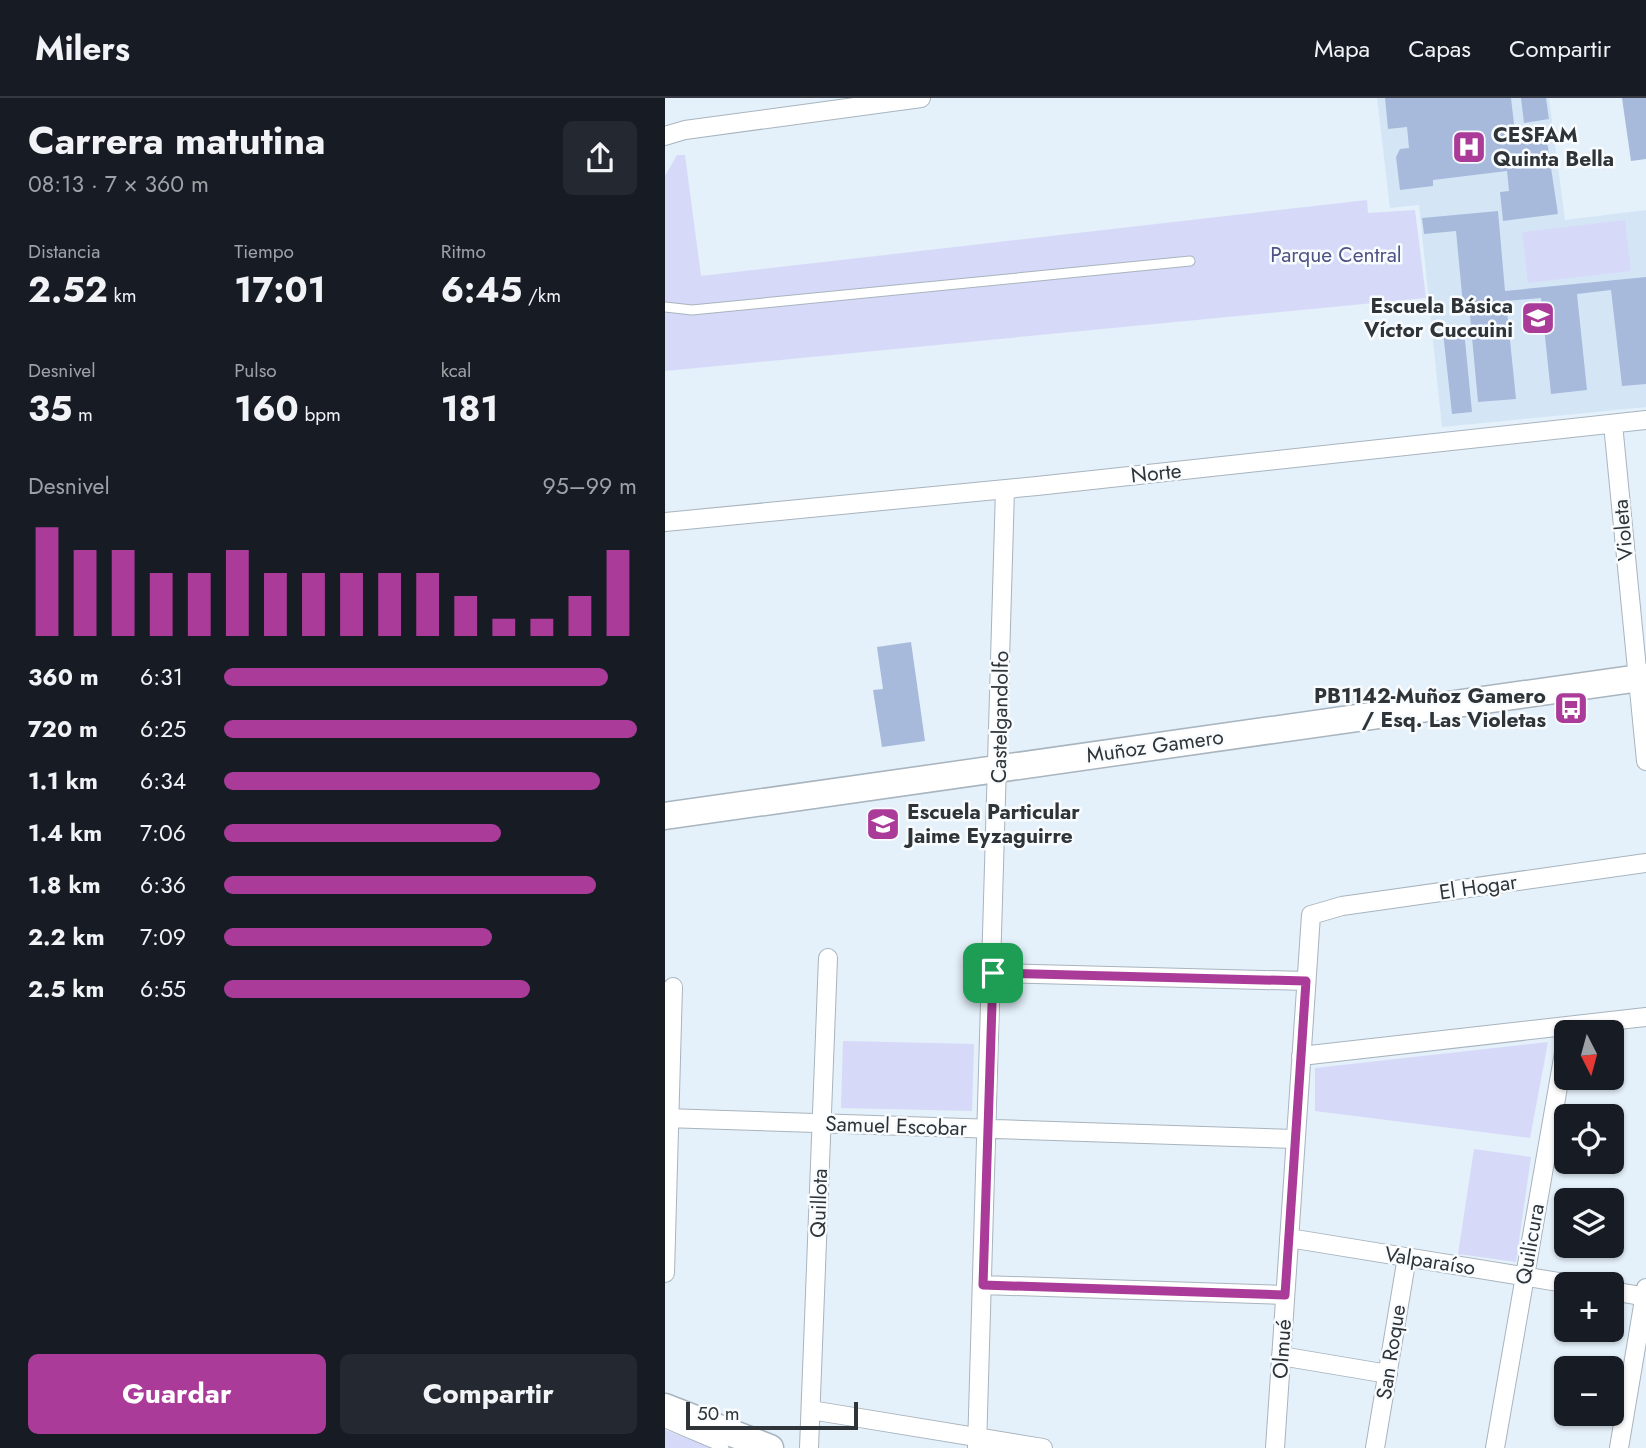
<!DOCTYPE html>
<html lang="es">
<head>
<meta charset="utf-8">
<style>
  :root { --surface:#171b24; --page:#242831; --text:#f1f3f6; --muted:#9ea1a6; --line:#363941; --accent:#aa3b99 }
  body { margin:0; font-family:Jost,sans-serif; background:var(--page); color:var(--text); height:100vh; display:flex; flex-direction:column; font-size:26px; white-space:nowrap }
  * { box-sizing:border-box; margin:0 }
  p { font-size:23px; color:var(--muted) }
  .icon { flex:none; width:38px; height:38px; fill:none; stroke:currentColor; stroke-width:2; stroke-linecap:round; stroke-linejoin:round }
  .map { position:relative; flex:1; overflow:hidden }
  .drawer { display:flex; flex-direction:column; background:var(--surface); width:665px }
  .drawer>* { flex:none }
  .needle { width:46px; rotate:174deg }
  .buttons { position:absolute; left:889px; top:922px; display:grid; gap:14px }
  .buttons a { display:grid; place-items:center; width:70px; height:70px; border-radius:10px; background:var(--surface); box-shadow:0 2px 5px #0004; font-size:35px }
  .scale { position:absolute; left:21px; bottom:18px; width:172px; box-sizing:border-box; padding-left:7px; border:4px solid #2f3438; border-top:0; font-size:19px; line-height:24px; white-space:nowrap; color:#2f3438; -webkit-text-stroke:5px #f9fcfe; paint-order:stroke }
  .pin { position:absolute; display:grid; place-items:center; width:60px; height:60px; color:#fff; margin:-30px; border-radius:14px; box-shadow:0 4px 10px #0006 }
  .round { display:grid; place-items:center; flex:none; width:74px; height:74px; border-radius:10px; background:var(--page) }
  .head { display:flex; align-items:center; justify-content:space-between; height:119px; padding:0 28px }
  h1 { font-size:38px; font-weight:700; line-height:52px }
  .stats { display:grid; grid-template-columns:repeat(3,1fr); gap:10px; height:119px; padding:7px 28px }
  .stats div { display:grid; align-content:center }
  .stats b { font-size:35px; font-weight:700 }
  .stats small { font-size:19px; font-weight:400 }
  .stats p { font-size:19px }
  .chart { height:196px; padding:14px 28px }
  .chart p { display:flex; justify-content:space-between }
  .chart svg { width:100%; height:126px; margin-top:7px; stroke:var(--accent); stroke-width:6 }
  .cta { display:flex; gap:14px; margin-top:auto; padding:14px 28px }
  .cta a { flex:1; height:80px; border-radius:10px; background:var(--accent); color:#fff; font-size:28px; font-weight:700; line-height:80px; text-align:center }
  .cta a+a { background:var(--page); color:var(--text) }
  ul { padding:0 28px; list-style:none; font-size:23px }
  li { display:grid; grid-template-columns:112px 84px 1fr; align-items:center; height:52px }
  li i { height:18px; border-radius:9px; background:var(--accent) }
  header { display:flex; align-items:center; gap:42px; box-sizing:border-box; height:98px; padding:0 35px; background:var(--surface); border-bottom:2px solid var(--line) }
  header strong { font-size:33px }
  nav { display:flex; gap:38px; margin-inline-start:auto; font-size:24px }
  main { display:flex; flex:1; min-height:0 }
  .map>svg:first-child { display:block }
  .built { fill:#d4e6f6 }
  .green { fill:#d6daf8 }
  .building { fill:#a7badc }
  .lines { fill:none; stroke-linecap:round; stroke-linejoin:round }
  .lane-casing { stroke:#a8b4be; stroke-width:11 }
  .street-casing { stroke:#a8b4be; stroke-width:20 }
  .secondary-casing { stroke:#a8b4be; stroke-width:29 }
  .lane { stroke:#fff; stroke-width:9 }
  .street { stroke:#fff; stroke-width:18 }
  .secondary { stroke:#fff; stroke-width:26 }
  .route-casing { stroke:#fff; stroke-width:14 }
  .route { stroke:#aa3b99; stroke-width:9 }
  .labels { text-anchor:middle; dominant-baseline:central; stroke-width:5; stroke-linejoin:round; paint-order:stroke }
  .poi-label { font-size:21px; font-weight:bold; fill:#2f3438; stroke:#f9fcfe; text-anchor:start }
  .park-label { font-size:21px; fill:#4e5284; stroke:#f9fcfe }
  .street-label { font-size:21px; fill:#2f3438; stroke:#f9fcfe }
</style>
</head>
<body>
<header>
<strong>Milers</strong>
<nav><a>Mapa</a><a>Capas</a><a>Compartir</a></nav>
</header>
<main>
<section class="drawer">
<div class="head"><div><h1>Carrera matutina</h1><p>08:13 · 7 × 360 m</p></div><a class="round"><svg class="icon" aria-label="share" viewBox="0 0 24 24"><path d="M12 15V3M7 8l5-5 5 5M5 13v7h14v-7"/></svg></a></div>
<div class="stats">
<div><p>Distancia</p><b>2.52<small> km</small></b></div>
<div><p>Tiempo</p><b>17:01</b></div>
<div><p>Ritmo</p><b>6:45<small> /km</small></b></div>
</div>
<div class="stats">
<div><p>Desnivel</p><b>35<small> m</small></b></div>
<div><p>Pulso</p><b>160<small> bpm</small></b></div>
<div><p>kcal</p><b>181</b></div>
</div>
<div class="chart"><p><span>Desnivel</span>95–99 m</p>
<svg viewBox="0 0 160 44" preserveAspectRatio="none"><path d="M5 44V6M15 44V14M25 44V14M35 44V22M45 44V22M55 44V14M65 44V22M75 44V22M85 44V22M95 44V22M105 44V22M115 44V30M125 44V38M135 44V38M145 44V30M155 44V14"/></svg>
</div>
<ul>
<li><b>360 m</b>6:31<i style="width:93%"></i></li>
<li><b>720 m</b>6:25<i style="width:100%"></i></li>
<li><b>1.1 km</b>6:34<i style="width:91%"></i></li>
<li><b>1.4 km</b>7:06<i style="width:67%"></i></li>
<li><b>1.8 km</b>6:36<i style="width:90%"></i></li>
<li><b>2.2 km</b>7:09<i style="width:65%"></i></li>
<li><b>2.5 km</b>6:55<i style="width:74%"></i></li>
</ul>
<div class="cta"><a>Guardar</a><a>Compartir</a></div>
</section>
<div class="map">
<svg width="981" height="1350" viewBox="0 0 981 1350">
  <rect width="100%" height="100%" fill="#e4f0fa"/>
  <path class="built" d="M712,0H884L900,122L981,112V309L777,329L754,107L725,110Z"/>
  <path class="green" d="M12,57H20L36,178L702,102L703,115L750,112L761,200L0,273V78Z
    M960,122L966,173L863,185L857,134Z
    M178,943L309,946L307,1013L176,1010Z
    M883,944L865,1040L650,1013V970Z
    M809,1051L866,1059L851,1164L793,1156Z
    M0,1332L47,1350H0Z"/>
  <path class="building" d="M720,0H846L850,34L880,30L893,116L838,123L835,94L844,93L842,73L768,82V88L735,92L731,59L735,51L744,50L742,29L723,31Z
    M856,0H881L884,21L859,25Z
    M957,0H981V61L966,63Z
    M833,113L840,193L981,179V286L957,288L946,192L912,196L922,292L886,296L876,200L841,203L851,301L813,304L804,207H798L791,133L759,136L757,120Z
    M799,232L807,314L787,316L778,234Z
    M246,544L260,643L217,649L208,592L218,591L212,549Z"/>
  <g class="lines">
    <g class="lane-casing">
      <path id="lane" d="M0,209L27,212L525,163
        M0,1325L59,1350"/>
    </g>
    <g class="street-casing">
      <path id="street" d="M0,38L20,32L256,0
        M948,326L981,663
        M0,424L372,388L981,322
        M328,875L641,883
        M636,958L981,919
        M0,1020L631,1041
        M624,1140L906,1186
        M0,1175L8,889
        M318,1187L620,1197
        M947,1193L981,1199
        M616,1258L723,1276
        M146,1312L378,1350
        M144,1350L163,860
        M312,1350L340,391
        M610,1350L646,817L677,808L981,765
        M710,1350L742,1159
        M830,1350L901,943
        M954,1350L981,1190"/>
    </g>
    <g class="secondary-casing">
      <path id="secondary" d="M0,718L981,579
        M0,1309L105,1350"/>
    </g>
    <use href="#lane" class="lane"/>
    <use href="#street" class="street"/>
    <use href="#secondary" class="secondary"/>
  </g>
  <g class="lines">
    <g class="route-casing">
      <path id="route" d="M328,875L641,883L620,1197L318,1187Z"/>
    </g>
    <use href="#route" class="route"/>
  </g>
  <defs>
    <g id="hospital-square" transform="scale(1.75)"><rect x="-9" y="-9" width="18" height="18" rx="4" fill="#aa3b99" stroke="#f9fcfe"/><path d="M-5-5h3v3.5h4V-5h3V5h-3V1.5h-4V5h-3Z" fill="#fff"/></g>
    <g id="school-square" transform="scale(1.75)"><rect x="-9" y="-9" width="18" height="18" rx="4" fill="#aa3b99" stroke="#f9fcfe"/><path d="M0-5L7-2L0 1L-7-2ZM-4 1L0 2.5L4 1V4Q0 6-4 4Z" fill="#fff"/></g>
    <g id="bus-square" transform="scale(1.75)"><rect x="-9" y="-9" width="18" height="18" rx="4" fill="#aa3b99" stroke="#f9fcfe"/><path d="M-5-6H5V4H4V6H2V4H-2V6H-4V4H-5ZM-3.5-4V0h7V-4ZM-3.5 1.2v1.5H-2V1.2ZM2 1.2v1.5H3.5V1.2Z" fill="#fff"/></g>
  </defs>
  <g fill-rule="evenodd">
    <use href="#hospital-square" x="804" y="49"/>
    <use href="#school-square" x="873" y="220"/>
    <use href="#bus-square" x="906" y="610"/>
    <use href="#school-square" x="218" y="726"/>
  </g>
  <g class="labels">
    <g class="poi-label">
      <text x="828" y="37">CESFAM<tspan x="828" dy="24">Quinta Bella</tspan></text>
      <text x="848" y="208" text-anchor="end">Escuela Básica<tspan x="848" dy="24">Víctor Cuccuini</tspan></text>
      <text x="881" y="598" text-anchor="end">PB1142-Muñoz Gamero<tspan x="881" dy="24">/ Esq. Las Violetas</tspan></text>
      <text x="242" y="714">Escuela Particular<tspan x="242" dy="24">Jaime Eyzaguirre</tspan></text>
    </g>
    <g class="park-label">
      <text x="671" y="157">Parque Central</text>
    </g>
    <g class="street-label">
      <text transform="translate(491 375) rotate(-6)">Norte</text>
      <text transform="translate(958 432) rotate(-95)">Violeta</text>
      <text transform="translate(335 619) rotate(-89)">Castelgandolfo</text>
      <text transform="translate(490 648) rotate(-8)">Muñoz Gamero</text>
      <text transform="translate(813 789) rotate(-8)">El Hogar</text>
      <text transform="translate(231 1028) rotate(2)">Samuel Escobar</text>
      <text transform="translate(154 1105) rotate(-88)">Quillota</text>
      <text transform="translate(865 1146) rotate(-80)">Quilicura</text>
      <text transform="translate(765 1163) rotate(9)">Valparaíso</text>
      <text transform="translate(617 1251) rotate(-86)">Olmué</text>
      <text transform="translate(726 1254) rotate(-81)">San Roque</text>
    </g>
  </g>
</svg>
<div class="buttons">
<a><svg class="needle" viewBox="-14 -14 28 28"><path d="M0-13l5 13h-10z" fill="#e53935"/><path d="M0 13l5-13h-10z" fill="#9ea1a6"/></svg></a>
<a><svg class="icon" aria-label="locate" viewBox="0 0 24 24"><circle cx="12" cy="12" r="6"/><path d="M12 2v4M12 18v4M2 12h4M18 12h4"/></svg></a>
<a><svg class="icon" aria-label="layers" viewBox="0 0 24 24"><path d="M12 4l9 5-9 5-9-5zM3 14l9 5 9-5"/></svg></a>
<a>+</a>
<a>−</a>
</div>
<div class="scale">50 m</div>
<div class="pin" style="left:328px;top:875px;background:#1e9e55"><svg class="icon" aria-label="arrive" viewBox="0 0 24 24"><path d="M6 21V4h12l-3 4 3 4H6"/></svg></div>
</div>
</main>
</body>
</html>
